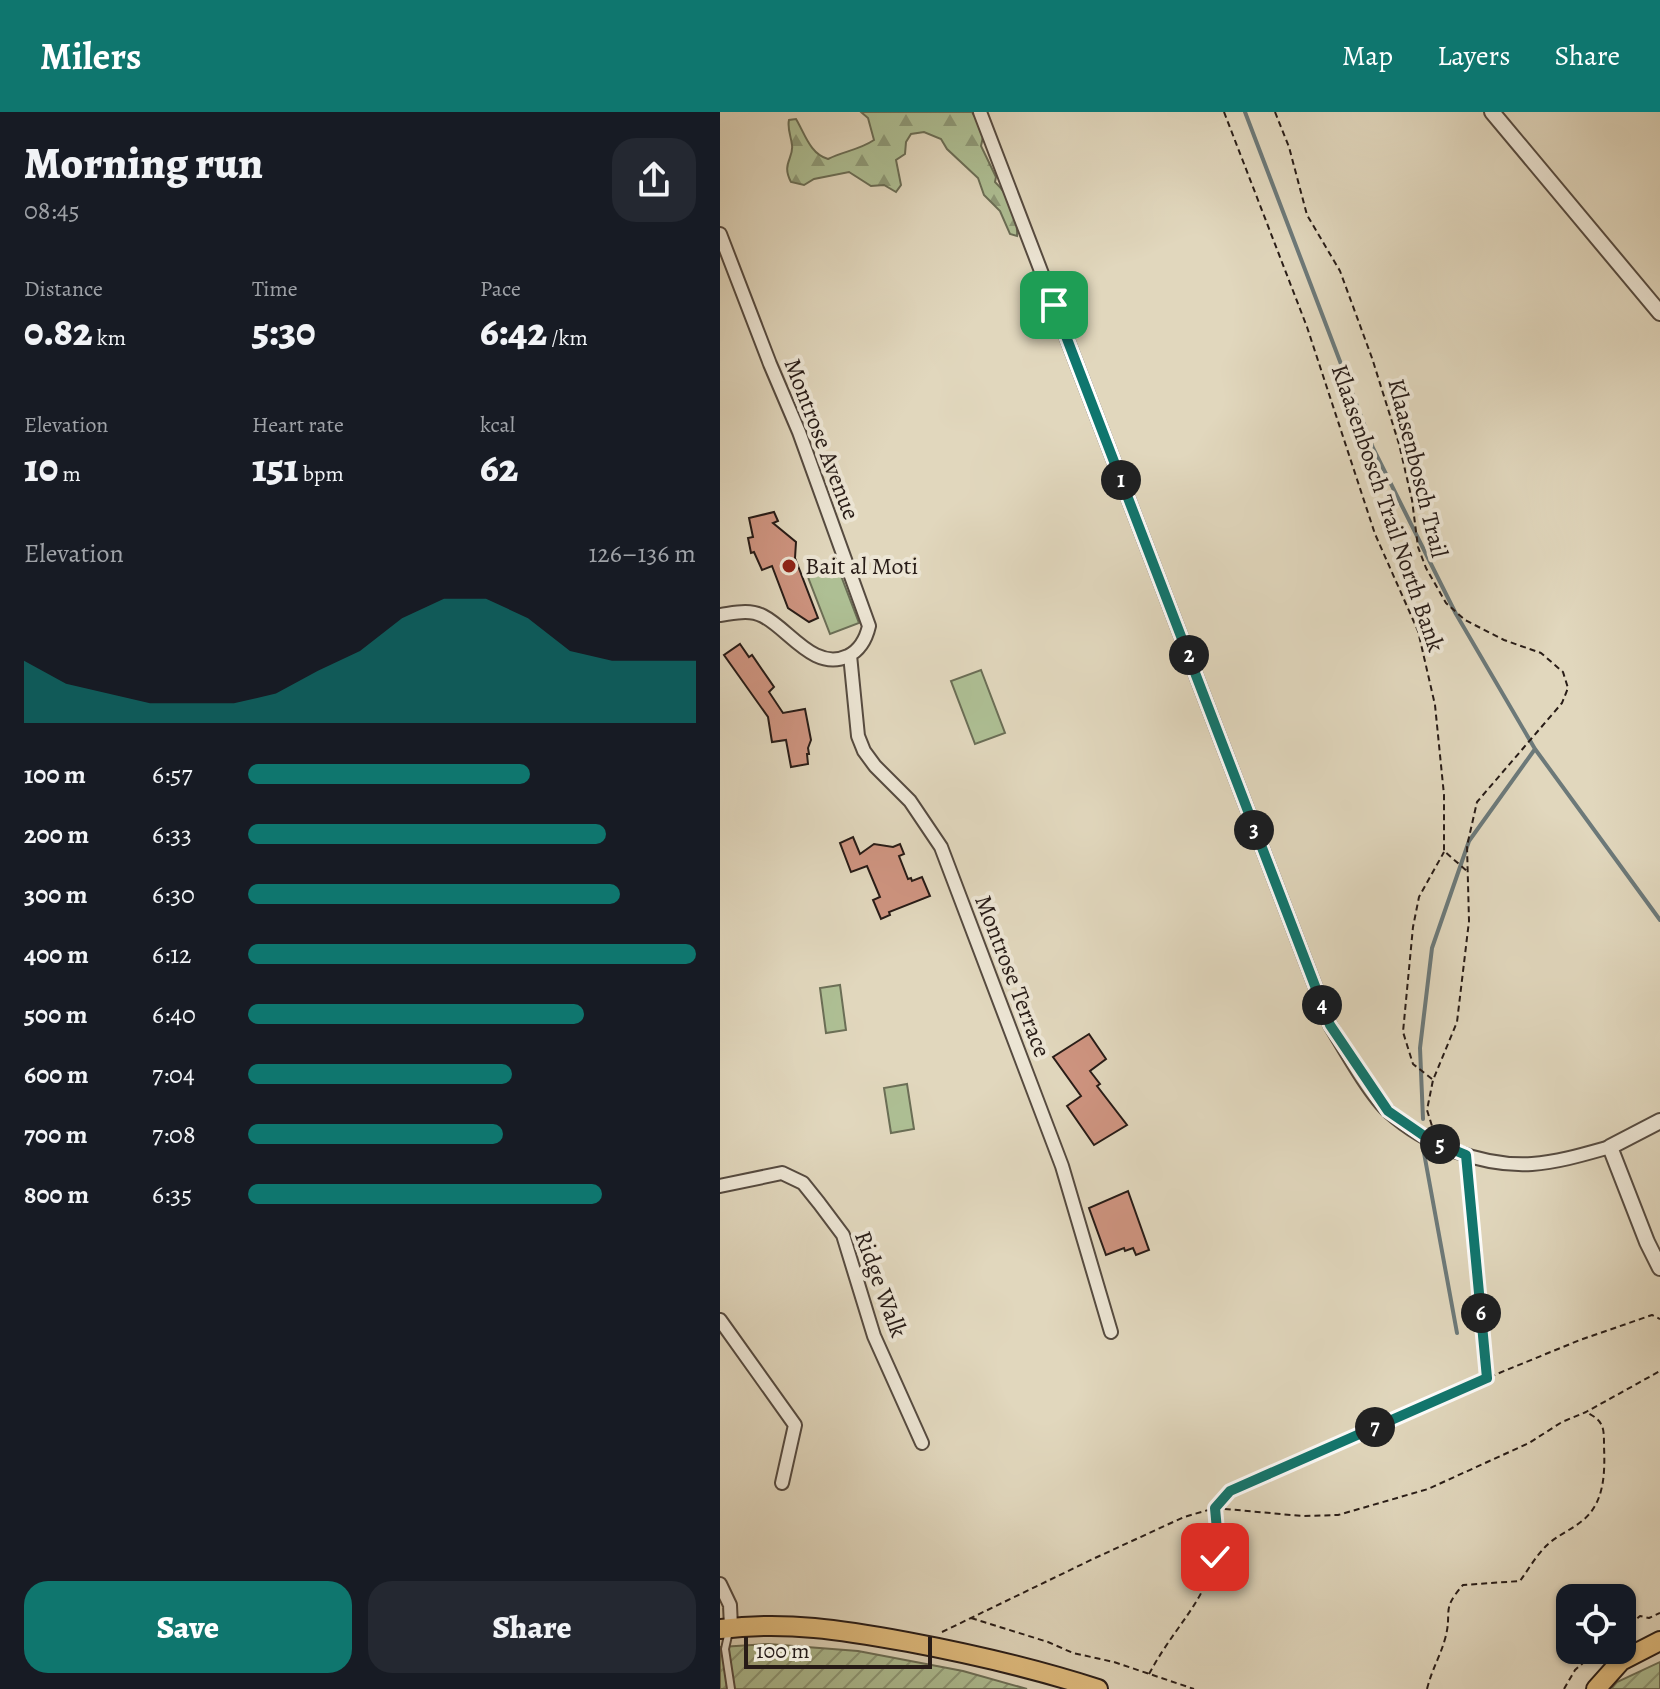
<!DOCTYPE html>
<html lang="en">
<head>
<meta charset="utf-8">
<style>
  :root { --surface:#171b24; --page:#242831; --text:#f1f3f6; --muted:#9ea1a6; --accent:#0f766e }
  body { margin:0; font-family:Alegreya,serif; background:var(--page); color:var(--text); height:100vh; display:flex; flex-direction:column; font-size:30px; white-space:nowrap }
  * { box-sizing:border-box; margin:0 }
  p { font-size:26px; color:var(--muted) }
  .icon { flex:none; width:44px; height:44px; fill:none; stroke:currentColor; stroke-width:2; stroke-linecap:round; stroke-linejoin:round }
  .map { position:relative; flex:1; overflow:hidden }
  .panel { display:flex; flex-direction:column; background:var(--surface); width:720px }
  .panel>* { flex:none }
  .buttons { position:absolute; left:836px; top:1472px; display:grid; gap:16px }
  .buttons a { display:grid; place-items:center; width:80px; height:80px; border-radius:16px; background:var(--surface); box-shadow:0 2px 6px #0004; font-size:40px }
  .scale { position:absolute; left:24px; bottom:20px; width:188px; box-sizing:border-box; padding-left:8px; border:4px solid #281c17; border-top:0; font-size:22px; line-height:28px; white-space:nowrap; color:#281c17; -webkit-text-stroke:6px #ece5d4; paint-order:stroke }
  .pin { position:absolute; display:grid; place-items:center; width:68px; height:68px; color:#fff; margin:-34px; border-radius:16px; box-shadow:0 4px 12px #0006 }
  .km { position:absolute; width:40px; height:40px; margin:-20px; border-radius:50%; background:#222; color:#fff; font-size:22px; line-height:40px; text-align:center }
  .round { display:grid; place-items:center; flex:none; width:84px; height:84px; border-radius:24px; background:var(--page) }
  .headline { display:flex; align-items:center; justify-content:space-between; height:136px; padding:0 24px }
  h1 { font-size:44px; font-weight:800; line-height:60px }
  .stats { display:grid; grid-template-columns:repeat(3,1fr); gap:12px; height:136px; padding:8px 24px }
  .stats div { display:grid; align-content:center }
  .stats b { font-size:40px; font-weight:800 }
  .stats small { font-size:22px; font-weight:400 }
  .stats p { font-size:22px }
  .chart { height:224px; padding:16px 24px }
  .chart p { display:flex; justify-content:space-between }
  .chart svg { width:100%; height:144px; margin-top:8px; fill:var(--accent); opacity:.7 }
  .primary-button { display:flex; gap:16px; margin-top:auto; padding:16px 24px }
  .primary-button a { flex:1; height:92px; border-radius:24px; background:var(--accent); color:#fff; font-size:32px; font-weight:800; line-height:92px; text-align:center }
  .primary-button a+a { background:var(--page); color:var(--text) }
  ul { padding:0 24px; list-style:none; font-size:26px }
  li { display:grid; grid-template-columns:128px 96px 1fr; align-items:center; height:60px }
  li i { height:20px; border-radius:10px; background:var(--accent) }
  header { display:flex; align-items:center; gap:48px; box-sizing:border-box; height:112px; padding:0 40px; background:var(--accent); color:#fff }
  header strong { font-size:38px }
  nav { display:flex; gap:44px; margin-inline-start:auto; font-size:28px }
  main { display:flex; flex:1; min-height:0 }
  .map>svg:first-child { display:block }
  .forest { fill:url(#forest-firs); stroke:#6b6e56; stroke-width:2 }
  .park { fill:#aebf94; stroke:#6b6e56; stroke-width:2 }
  .garden { fill:url(#garden-furrows); stroke:#6b6e56; stroke-width:2 }
  .lines { fill:none; stroke-linecap:round; stroke-linejoin:round }
  .stream { stroke:#6c7979; stroke-width:4 }
  .building { fill:#ce9480; stroke:#281c17; stroke-width:2 }
  .service-casing { stroke:#564b40; stroke-width:10 }
  .minor-casing { stroke:#564b40; stroke-width:16 }
  .tertiary-casing { stroke:#564b40; stroke-width:18 }
  .primary-casing { stroke:#281c17; stroke-width:22 }
  .path { stroke:#281c17; stroke-width:2; stroke-dasharray:6 4; stroke-linecap:butt }
  .service { stroke:#ece5d4; stroke-width:6 }
  .minor { stroke:#ece5d4; stroke-width:12 }
  .tertiary { stroke:#ece5d4; stroke-width:14 }
  .primary { stroke:#e0bc7e; stroke-width:18 }
  .route-casing { stroke:#fff; stroke-width:16 }
  .route { stroke:#0f766e; stroke-width:10 }
  .poi-dot { fill:#8f2418; stroke:#ece5d4; stroke-width:3 }
  .labels { text-anchor:middle; dominant-baseline:central; stroke-width:8; stroke-linejoin:round; paint-order:stroke }
  .street-label { font-size:24px; fill:#281c17; stroke:#ece5d4 }
  .poi-label { font-size:24px; fill:#281c17; stroke:#ece5d4; text-anchor:start }
</style>
</head>
<body>
<header>
<strong>Milers</strong>
<nav><a>Map</a><a>Layers</a><a>Share</a></nav>
</header>
<main>
<section class="panel">
<div class="headline"><div><h1>Morning run</h1><p>08:45</p></div><a class="round"><svg class="icon" aria-label="share" viewBox="0 0 24 24"><path d="M12 15V3M7 8l5-5 5 5M5 13v7h14v-7"/></svg></a></div>
<div class="stats">
<div><p>Distance</p><b>0.82<small> km</small></b></div>
<div><p>Time</p><b>5:30</b></div>
<div><p>Pace</p><b>6:42<small> /km</small></b></div>
</div>
<div class="stats">
<div><p>Elevation</p><b>10<small> m</small></b></div>
<div><p>Heart rate</p><b>151<small> bpm</small></b></div>
<div><p>kcal</p><b>62</b></div>
</div>
<div class="chart"><p><span>Elevation</span>126–136 m</p>
<svg viewBox="0 0 160 44" preserveAspectRatio="none"><path d="M0 44V25L10 32L20 35L30 38L40 38L50 38L60 35L70 28L80 22L90 12L100 6L110 6L120 12L130 22L140 25L150 25L160 25V44z"/></svg>
</div>
<ul>
<li><b>100 m</b>6:57<i style="width:63%"></i></li>
<li><b>200 m</b>6:33<i style="width:80%"></i></li>
<li><b>300 m</b>6:30<i style="width:83%"></i></li>
<li><b>400 m</b>6:12<i style="width:100%"></i></li>
<li><b>500 m</b>6:40<i style="width:75%"></i></li>
<li><b>600 m</b>7:04<i style="width:59%"></i></li>
<li><b>700 m</b>7:08<i style="width:57%"></i></li>
<li><b>800 m</b>6:35<i style="width:79%"></i></li>
</ul>
<div class="primary-button"><a>Save</a><a>Share</a></div>
</section>
<div class="map">
<svg width="940" height="1577" viewBox="0 0 940 1577">
  <defs>
    <pattern id="forest-firs" width="22" height="20" patternUnits="userSpaceOnUse" patternTransform="scale(2)"><rect width="22" height="20" fill="#aebf94"/><path d="M5 1l3.5 6h-7zM16 11l3.5 6h-7z" fill="#8e9a78"/></pattern>
    <pattern id="garden-furrows" width="10" height="10" patternUnits="userSpaceOnUse" patternTransform="scale(2)"><rect width="10" height="10" fill="#aebf94"/><path d="M-1 1l2-2M0 10L10 0M9 11l2-2" fill="none" stroke="#8e9a78"/></pattern>
  </defs>
  <rect width="100%" height="100%" fill="#e1d7bd"/>
  <filter id="stains"><feTurbulence type="fractalNoise" baseFrequency=".0025" numOctaves="4"/><feColorMatrix values="0 0 0 0 .2 0 0 0 0 .09 0 0 0 0 .02 0 0 0 .5 -.17"/></filter>
  <radialGradient id="worn" r=".72"><stop offset=".6" stop-color="#630" stop-opacity="0"/><stop offset="1" stop-color="#630" stop-opacity=".3"/></radialGradient>
  <path class="forest" d="M141,0H252L261,15L263,25L261,34L276,65L275,70C290,84 298,105 297,124L290,122L280,99L264,83L258,66L227,37L221,27L204,20L191,22L186,30L185,42L176,48L181,73L176,80L164,73L151,74L129,60L94,67L84,73L71,70C61,52 74,46 72,33C71,24 67,16 69,8L76,7C85,22 90,42 108,47C124,39 139,38 154,28L148,6Z"/>
  <path class="park" d="M115,448L139,511L110,522L86,460Z
    M261,558L285,621L255,632L231,569Z
    M120,873L126,918L106,921L100,876Z
    M187,972L194,1017L171,1021L164,976Z"/>
  <path class="garden" d="M48,1532L138,1539L243,1559L307,1577H0V1535Z
    M940,1550V1577H891L897,1570Z"/>
  <g class="lines">
    <path class="stream" d="M525,0L653,336L736,502L815,637L749,729L712,836L700,936L703,1007
      M815,637L940,808
      M702,1030L737,1221"/>
  </g>
  <path class="building" d="M54,400L58,409L53,411L76,430L75,446L98,506L89,510L68,496L52,454L42,458L34,440L31,441L28,426L33,425L29,406Z
    M20,532L29,545L32,543L54,575L49,580L63,601L85,597L91,628L88,636L89,642H87L88,652L71,655L66,628L52,630L48,605L4,543Z
    M133,725L140,742L154,732L173,735L180,732L184,742L179,744L188,767L191,766L192,769L202,765L210,784L169,800L170,803L161,807L153,788L160,785L147,754L131,760L120,731Z
    M369,922L386,947L370,959L380,972L377,974L407,1013L374,1033L347,994L361,984L333,945Z
    M408,1079L429,1138L416,1143L413,1136L405,1139L404,1136L386,1143L369,1096Z"/>
  <g class="lines">
    <g class="service-casing">
      <path id="service" d="M9,1519L5,1537L11,1577"/>
    </g>
    <g class="minor-casing">
      <path id="minor" d="M260,0L610,913C624,936 650,983 669,1000C706,1033 762,1055 812,1052C839,1050 865,1042 890,1035
        M0,122L50,252L79,320L149,514C146,527 140,538 128,544C94,560 69,517 43,504C29,497 15,501 0,503
        M130,543L138,624L144,639L155,654L190,689L221,735L342,1054L391,1220
        M0,1074L62,1061L83,1071L99,1091L123,1123L154,1224L202,1331
        M0,1208L75,1313L62,1371
        M0,1472L10,1493L11,1515"/>
    </g>
    <g class="tertiary-casing">
      <path id="tertiary" d="M772,0L940,201
        M940,1009L890,1035L927,1130L940,1156"/>
    </g>
    <g class="primary-casing">
      <path id="primary" d="M0,1517C67,1509 122,1518 188,1530C252,1542 316,1557 378,1577
        M876,1577L901,1549L940,1529"/>
    </g>
    <path class="path" d="M504,0L587,215L655,422L698,519L715,593L724,683V739L747,759
      M555,0L569,35L587,103L620,159L652,246L679,332L692,388L698,435L706,456L726,491L745,508L784,528L821,541L843,560L848,576L842,591L757,690L747,734L749,809L737,910L713,968L707,998L712,1014
      M712,967L693,952L683,920L693,815L699,785L724,740
      M747,1057L767,1266
      M251,1506L328,1530L353,1541L394,1550L474,1577
      M902,1519L920,1504L929,1506L940,1501
      M222,1520L375,1446L464,1405L495,1396L582,1404L618,1403L708,1377L809,1331L842,1310L866,1300L940,1259
      M429,1562C464,1497 504,1479 495,1396L510,1379L767,1266L860,1228L932,1203L940,1207
      M707,1577C712,1557 720,1545 725,1527C733,1499 720,1499 743,1473L800,1469C808,1458 816,1444 826,1434C836,1424 851,1418 862,1409C885,1391 885,1360 884,1334C884,1315 884,1309 866,1300
      M844,1577L855,1558L878,1538"/>
    <use href="#service" class="service"/>
    <use href="#minor" class="minor"/>
    <use href="#tertiary" class="tertiary"/>
    <use href="#primary" class="primary"/>
  </g>
  <g class="lines">
    <g class="route-casing">
      <path id="route" d="M334,193L610,913L668,999L710,1028L746,1043L767,1266L510,1379L495,1396L497,1418L495,1445"/>
    </g>
    <use href="#route" class="route"/>
  </g>
  <circle class="poi-dot" cx="69" cy="454" r="8"/>
  <g class="labels">
    <g class="street-label">
      <text transform="translate(102 327) rotate(69)">Montrose Avenue</text>
      <text transform="translate(698 356) rotate(76)">Klaasenbosch Trail</text>
      <text transform="translate(668 396) rotate(71)">Klaasenbosch Trail North Bank</text>
      <text transform="translate(293 864) rotate(69)">Montrose Terrace</text>
      <text transform="translate(161 1172) rotate(70)">Ridge Walk</text>
    </g>
    <g class="poi-label">
      <text x="85" y="454">Bait al Moti</text>
    </g>
  </g>
  <rect width="100%" height="100%" filter="url(#stains)"/>
  <rect width="100%" height="100%" fill="url(#worn)"/>
</svg>
<div class="buttons">
<a><svg class="icon" aria-label="locate" viewBox="0 0 24 24"><circle cx="12" cy="12" r="6"/><path d="M12 2v4M12 18v4M2 12h4M18 12h4"/></svg></a>
</div>
<div class="scale">100 m</div>
<div class="pin" style="left:334px;top:193px;background:#1e9e55"><svg class="icon" aria-label="arrive" viewBox="0 0 24 24"><path d="M6 21V4h12l-3 4 3 4H6"/></svg></div>
<div class="pin" style="left:495px;top:1445px;background:#d93025"><svg class="icon" aria-label="check" viewBox="0 0 24 24"><path d="M5 12l5 5 9-10"/></svg></div>
<b class="km" style="left:401px;top:368px">1</b>
<b class="km" style="left:469px;top:543px">2</b>
<b class="km" style="left:534px;top:718px">3</b>
<b class="km" style="left:602px;top:893px">4</b>
<b class="km" style="left:720px;top:1032px">5</b>
<b class="km" style="left:761px;top:1201px">6</b>
<b class="km" style="left:655px;top:1315px">7</b>
</div>
</main>
</body>
</html>
